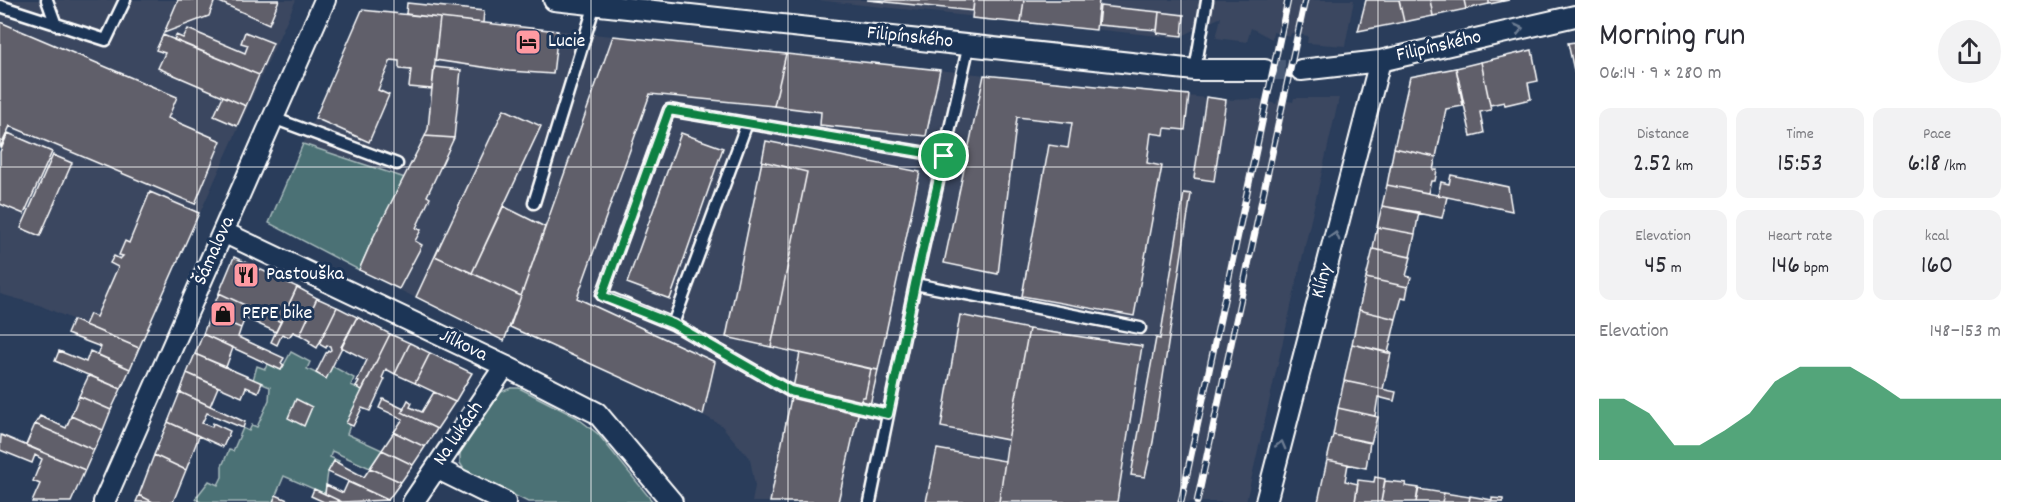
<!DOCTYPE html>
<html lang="en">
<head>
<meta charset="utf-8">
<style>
  :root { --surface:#fff; --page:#f2f2f3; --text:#2b2b33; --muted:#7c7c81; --accent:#0b8043 }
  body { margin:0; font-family:Dekko,sans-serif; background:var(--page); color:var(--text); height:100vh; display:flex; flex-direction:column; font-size:22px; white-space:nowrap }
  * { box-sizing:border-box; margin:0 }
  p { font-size:20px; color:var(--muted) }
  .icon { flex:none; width:33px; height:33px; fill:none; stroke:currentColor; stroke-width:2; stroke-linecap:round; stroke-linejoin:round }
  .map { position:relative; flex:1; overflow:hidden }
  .sheet { display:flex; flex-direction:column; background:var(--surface); width:450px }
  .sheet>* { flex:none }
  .pin { position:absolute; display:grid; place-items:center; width:51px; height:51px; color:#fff; margin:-26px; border:3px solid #fff; border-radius:50%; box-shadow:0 2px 6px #0007 }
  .round { display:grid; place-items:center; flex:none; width:63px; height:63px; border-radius:32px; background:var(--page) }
  .head { display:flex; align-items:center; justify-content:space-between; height:102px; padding:0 24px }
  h1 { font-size:33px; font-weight:600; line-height:45px }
  .stats { display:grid; grid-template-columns:repeat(3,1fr); gap:9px; height:102px; padding:6px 24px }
  .stats div { display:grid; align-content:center; border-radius:12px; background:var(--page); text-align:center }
  .stats b { font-size:26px; font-weight:600 }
  .stats small { font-size:16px; font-weight:400 }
  .stats p { font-size:16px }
  .chart { height:168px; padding:12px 24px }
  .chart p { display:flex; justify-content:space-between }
  .chart svg { width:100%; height:108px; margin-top:6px; fill:var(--accent); opacity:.7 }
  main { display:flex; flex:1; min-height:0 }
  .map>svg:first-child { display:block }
  .built { fill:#3a4760 }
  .green { fill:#4b7174; stroke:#a5b8ba; stroke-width:1.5 }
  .building { fill:#605e6b; stroke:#fff; stroke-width:1.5 }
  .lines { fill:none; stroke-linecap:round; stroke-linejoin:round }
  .street-tunnel { stroke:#4a5a74; stroke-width:20; stroke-dasharray:20 10; stroke-linecap:butt }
  .lane-casing { stroke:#fff; stroke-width:15 }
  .street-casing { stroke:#fff; stroke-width:24 }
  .lane { stroke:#1d3557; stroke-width:10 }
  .street { stroke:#1d3557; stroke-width:20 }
  .rail-casing { stroke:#fff; stroke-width:7 }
  .rail { stroke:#1d3557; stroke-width:4.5; stroke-dasharray:14; stroke-linecap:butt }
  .oneway { stroke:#6c7c92 }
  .route-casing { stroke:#fff; stroke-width:12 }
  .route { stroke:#0b8043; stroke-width:8 }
  .grid { fill:none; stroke:#fff; stroke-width:1.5; stroke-opacity:0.55 }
  .labels { text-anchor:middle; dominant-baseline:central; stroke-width:6; stroke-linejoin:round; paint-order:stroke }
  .street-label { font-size:20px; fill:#fff; stroke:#1d3557 }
  .poi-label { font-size:20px; fill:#fff; stroke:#1d3557; text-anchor:start }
</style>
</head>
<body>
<main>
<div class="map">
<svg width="1575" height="502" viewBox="0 0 1575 502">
  <rect width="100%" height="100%" fill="#2a3d5b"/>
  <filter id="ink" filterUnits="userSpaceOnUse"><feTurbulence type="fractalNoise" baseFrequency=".0167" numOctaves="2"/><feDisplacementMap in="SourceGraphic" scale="12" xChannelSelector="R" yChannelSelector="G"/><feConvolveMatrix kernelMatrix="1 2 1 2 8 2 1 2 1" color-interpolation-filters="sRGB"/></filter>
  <g filter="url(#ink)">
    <path class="built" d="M0,0H296L139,348L39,305L0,294Z
      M816,0H1354L1345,46L1307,43L1308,36L1291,33L1290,37L1273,32L1272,39L1251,28L1247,42L1216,38L1221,17L1178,38Z
      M362,10L1226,100L1259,99L1276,104L1278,99L1293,102L1294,98H1339L1246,502H752L755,486L750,459L721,425L703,415L510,327L504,341L359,270L373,238L404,178L303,144Z"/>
    <path class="green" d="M303,144L405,178L373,238L359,270L269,223Z
      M291,352L310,362L307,369L326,378L332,366L354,378L351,385L362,390L347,434L382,450L370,468L332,451L330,457L339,461L338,463L334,461L328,472L325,494L284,476L273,502H201L195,499L209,481L218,485L222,477V466L229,450L233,451L243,428L249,431L252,425L257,427L269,400L270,387L253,380L257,366L265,369L268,363L281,370Z
      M511,388H519L576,417L598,434L653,502H528L465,471L460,463V453L501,392Z"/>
    <path class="building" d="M178,0H215L209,16L164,33Z
      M215,0H279L269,24Z
      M867,0H974L973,11Z
      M974,0H1024L1021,23L972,18Z
      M1024,0H1099L1096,30L1021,22Z
      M1366,0H1399L1404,22L1358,31Z
      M1399,0H1430L1433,16L1404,22Z
      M1430,0H1464L1466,9L1433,16Z
      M1464,0H1489V4L1466,9Z
      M1489,0H1509L1489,4Z
      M407,3L484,11L483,23L406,14Z
      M1100,6L1159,12L1157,30L1098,25Z
      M362,10L440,18L432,89L409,87L411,70L400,69L399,67V61L391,60L378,90L389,95L369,142L315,118Z
      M1159,12L1184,15L1182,36L1157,33Z
      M440,18L558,31L553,74L509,71L435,60Z
      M0,22L177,97L168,118L221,141L195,204L10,126L0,148Z
      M188,29L245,53L248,45L241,43L245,32L273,43L259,75L174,40L176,35L183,38Z
      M163,35L259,75L246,106L158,68L165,53L156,50Z
      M613,36L786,54L774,106L650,94L577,298L715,362L703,415L510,327Z
      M1575,42V75L1568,43Z
      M1532,50L1538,81L1528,83L1531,99L1505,105L1504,102L1490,105L1481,62Z
      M786,54L940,70L926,136L820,125L821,112L774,106Z
      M1481,62L1491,110L1480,112L1484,133L1471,136L1456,68Z
      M434,67L461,70L454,138L425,136L428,129Z
      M1456,68L1463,106L1446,109L1436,157L1394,148L1410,77Z
      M984,75L1189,95L1185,130L1165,128L1164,135L1151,133L1147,163L1162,166L1134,316L1022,296L1049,145L1068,148L1072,123L1017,117L998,274L944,263Z
      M223,96L246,106L237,126L214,116Z
      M1206,97L1226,100L1214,181L1194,178Z
      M504,109L541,126L472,273L435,256Z
      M8,133L52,152L24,214L0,204V152Z
      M681,133L723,148L670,299L627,283Z
      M425,136L454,138L427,196L430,198L416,228L421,230L415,241L422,245L399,289L359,270L373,238Z
      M766,141L920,172L878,370L771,347L807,172L762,161Z
      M1394,148L1436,157L1433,170H1437L1435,181H1431L1428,193L1387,185Z
      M53,155L72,163L40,236L21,228Z
      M762,161L807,172L771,347L726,337Z
      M1451,175L1508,187L1512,211L1438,195L1441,182L1449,184Z
      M1387,185L1447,197L1442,218L1382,206Z
      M150,192L199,213L139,348L85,325L90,314L96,317L118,267L110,263L114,256L120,259L123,256L119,255L125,241L129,243Z
      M1184,193L1191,194L1153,442L1145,477L1131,475L1156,338L1160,339Z
      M503,206L545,227L521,296L472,273Z
      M1382,206L1419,212L1415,234L1377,227Z
      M1377,227L1415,234L1410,257L1373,249Z
      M1373,249L1411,257L1406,276L1411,277L1408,287L1366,278Z
      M435,256L521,296L504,341L416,297Z
      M234,257L297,287L281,322L219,293Z
      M1366,278L1408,287L1406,298L1402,297L1396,319L1359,310Z
      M297,287L317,298L300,335L293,332L289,337L282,334L277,345L271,342Z
      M219,293L281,322L276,332L245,318L241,328L210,315Z
      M317,298L337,307L317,348L309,343L310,341L300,335Z
      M337,307L357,317L326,379L316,373L326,353L331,350L330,346L327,345L326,348L319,344Z
      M1359,310L1396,319L1388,353L1352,344Z
      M210,315L241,328L238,337L284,358L281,363L284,365L281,370L203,334Z
      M960,315L1029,329L1008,440L941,427Z
      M357,317L390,334L362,390L356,387L359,382L357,381L367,360L341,347Z
      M73,320L139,348L130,369L98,355L101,347L67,334Z
      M1029,329L1142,346L1117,502H999L1008,440Z
      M203,334L233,348L226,367L195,354Z
      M390,334L410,343L395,374L386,369L382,378L385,379L370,411L362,408L353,426L346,423Z
      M410,343L430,353L415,383L395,374Z
      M1352,344L1391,353L1383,389L1344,381Z
      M59,351L86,362L90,351L130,369L121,389L55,361Z
      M430,353L472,373L455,402L415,383Z
      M800,353L871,369L865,397H862L838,502H770Z
      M195,354L262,383L258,392L246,387L242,397L187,373Z
      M871,369L878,370L868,414L859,413L862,397H865Z
      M187,373L218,387L210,406L180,392Z
      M89,375L121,389L111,410L79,396Z
      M1344,381L1396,392L1394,401L1378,397L1375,416L1338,408Z
      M180,392L245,422L243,428L207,413L202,423L212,427L213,423L230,431L223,447L168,422Z
      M434,392L455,402L437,429L402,412L408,400L412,403L410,407L422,412Z
      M79,396L111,410L103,430L71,416Z
      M296,399L312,407L304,426L288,418Z
      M383,399L404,409L402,412L437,429L425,447L394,432L403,419L379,408Z
      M1338,408L1378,417L1371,443L1333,435Z
      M40,416L66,428L71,416L103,430L94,450L35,424Z
      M168,422L199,436L186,470L154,455Z
      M35,424L94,450L85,470L26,445Z
      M394,432L425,447L413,465L382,450Z
      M1,435L85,470L71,502H32L40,484L33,481L42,459L35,455L32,463L0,450Z
      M1333,435L1370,442L1366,468L1327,460Z
      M937,449L1005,461L999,502H926Z
      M382,450L413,465L401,482L370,468Z
      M154,455L186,470L173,502H153L139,495Z
      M1327,460L1348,464L1345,481L1358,484L1355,502H1318Z
      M334,461L364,477L370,468L401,482L388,500L328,472Z
      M1375,477L1385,479L1381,502H1355L1358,480L1374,482Z
      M1385,481L1406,483L1405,486L1419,488L1416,502H1381Z
      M348,482L388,500L342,502L325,494L326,485L343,493Z
      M314,489L325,494L342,502H324L311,496Z
      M1418,489L1444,493L1442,502H1416Z
      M1444,493L1470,497L1469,502H1442Z
      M139,495L153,502H136Z
      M276,495L292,502H273Z
      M1470,496L1492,500V498L1503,499V502H1469Z"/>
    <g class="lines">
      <path class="street-tunnel" d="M1265,70H1301"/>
      <g class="lane-casing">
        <path id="lane" d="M47,0L56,25
          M0,6L106,40L125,0
          M1195,70L1207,0
          M273,118L397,164
          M534,203L595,4
          M915,284L1140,328
          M673,324L747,123
          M888,414L790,391L673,324L602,295L669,110L944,156
          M870,502L915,284L969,44"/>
      </g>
      <g class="street-casing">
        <path id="street" d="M554,0L1195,70H1265
          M1301,70L1380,61L1575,16
          M223,232L505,366L597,413L672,502
          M436,468L505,502
          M104,502L325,0
          M413,502L505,366
          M1266,502L1380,61"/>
      </g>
      <use href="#lane" class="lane"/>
      <use href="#street" class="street"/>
      <g class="rail-casing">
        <path id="rail" d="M1181,502L1288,0
          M1197,502L1305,0"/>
      </g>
      <use href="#rail" class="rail"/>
    </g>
    <defs><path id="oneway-chevron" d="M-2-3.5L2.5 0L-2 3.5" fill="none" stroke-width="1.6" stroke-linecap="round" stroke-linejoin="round" transform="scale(1.5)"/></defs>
    <g class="oneway">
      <use href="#oneway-chevron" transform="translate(1519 29) rotate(-13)"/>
      <use href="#oneway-chevron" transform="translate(1335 236) rotate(-75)"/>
      <use href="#oneway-chevron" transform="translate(1281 445) rotate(-75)"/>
    </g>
  </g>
  <g class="lines" filter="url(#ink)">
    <g class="route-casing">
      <path id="route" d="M669,110L944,156L915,284L888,414L790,391L673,324L602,296Z"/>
    </g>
    <use href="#route" class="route"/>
  </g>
  <path class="grid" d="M197,0V502M394,0V502M591,0V502M788,0V502M984,0V502M1181,0V502M1378,0V502M0,167H1575M0,335H1575"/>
  <defs>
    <g id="hotel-square" transform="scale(1.35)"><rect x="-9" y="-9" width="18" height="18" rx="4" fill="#ff9aa2" stroke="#1d3557"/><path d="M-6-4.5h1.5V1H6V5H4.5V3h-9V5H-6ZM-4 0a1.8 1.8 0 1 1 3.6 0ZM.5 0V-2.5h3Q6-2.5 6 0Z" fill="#111"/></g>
    <g id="restaurant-square" transform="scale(1.35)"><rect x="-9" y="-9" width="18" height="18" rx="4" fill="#ff9aa2" stroke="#1d3557"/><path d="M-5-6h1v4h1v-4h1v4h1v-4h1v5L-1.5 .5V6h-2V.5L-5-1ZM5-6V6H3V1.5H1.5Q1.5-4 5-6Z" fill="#111"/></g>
    <g id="shop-square" transform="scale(1.35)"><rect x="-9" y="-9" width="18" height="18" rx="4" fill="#ff9aa2" stroke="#1d3557"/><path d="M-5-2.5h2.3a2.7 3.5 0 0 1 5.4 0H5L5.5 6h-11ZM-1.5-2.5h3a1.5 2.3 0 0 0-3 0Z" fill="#111"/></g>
  </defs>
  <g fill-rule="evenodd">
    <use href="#hotel-square" x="528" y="42"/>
    <use href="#restaurant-square" x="246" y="275"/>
    <use href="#shop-square" x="223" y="314"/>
  </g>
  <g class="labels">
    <g class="street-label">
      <text transform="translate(910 38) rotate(6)">Filipínského</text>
      <text transform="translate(1439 47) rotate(-13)">Filipínského</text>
      <text transform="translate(215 251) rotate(-66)">Šámalova</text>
      <text transform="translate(1323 281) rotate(-75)">Klíny</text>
      <text transform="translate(463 346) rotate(26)">Jílkova</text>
      <text transform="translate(459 434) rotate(-56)">Na lukách</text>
    </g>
    <g class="poi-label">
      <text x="548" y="42">Lucie</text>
      <text x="266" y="275">Pastouška</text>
      <text x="242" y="314">PEPE bike</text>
    </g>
  </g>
</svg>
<div class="pin" style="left:944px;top:156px;background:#1e9e55"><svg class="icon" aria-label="arrive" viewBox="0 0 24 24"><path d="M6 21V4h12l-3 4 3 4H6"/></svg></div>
</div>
<section class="sheet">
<div class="head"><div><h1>Morning run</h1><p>06:14 · 9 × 280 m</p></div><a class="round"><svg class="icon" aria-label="share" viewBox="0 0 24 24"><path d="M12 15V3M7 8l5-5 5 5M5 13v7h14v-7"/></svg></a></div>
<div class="stats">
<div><p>Distance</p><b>2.52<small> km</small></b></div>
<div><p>Time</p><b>15:53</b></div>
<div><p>Pace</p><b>6:18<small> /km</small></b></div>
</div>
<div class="stats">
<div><p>Elevation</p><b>45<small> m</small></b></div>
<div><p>Heart rate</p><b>146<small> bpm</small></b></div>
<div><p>kcal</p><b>160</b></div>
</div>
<div class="chart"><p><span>Elevation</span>148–153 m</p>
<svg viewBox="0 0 160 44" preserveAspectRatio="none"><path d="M0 44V19L10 19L20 25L30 38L40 38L50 32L60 25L70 12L80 6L90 6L100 6L110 12L120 19L130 19L140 19L150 19L160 19V44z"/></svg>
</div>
</section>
</main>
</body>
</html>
